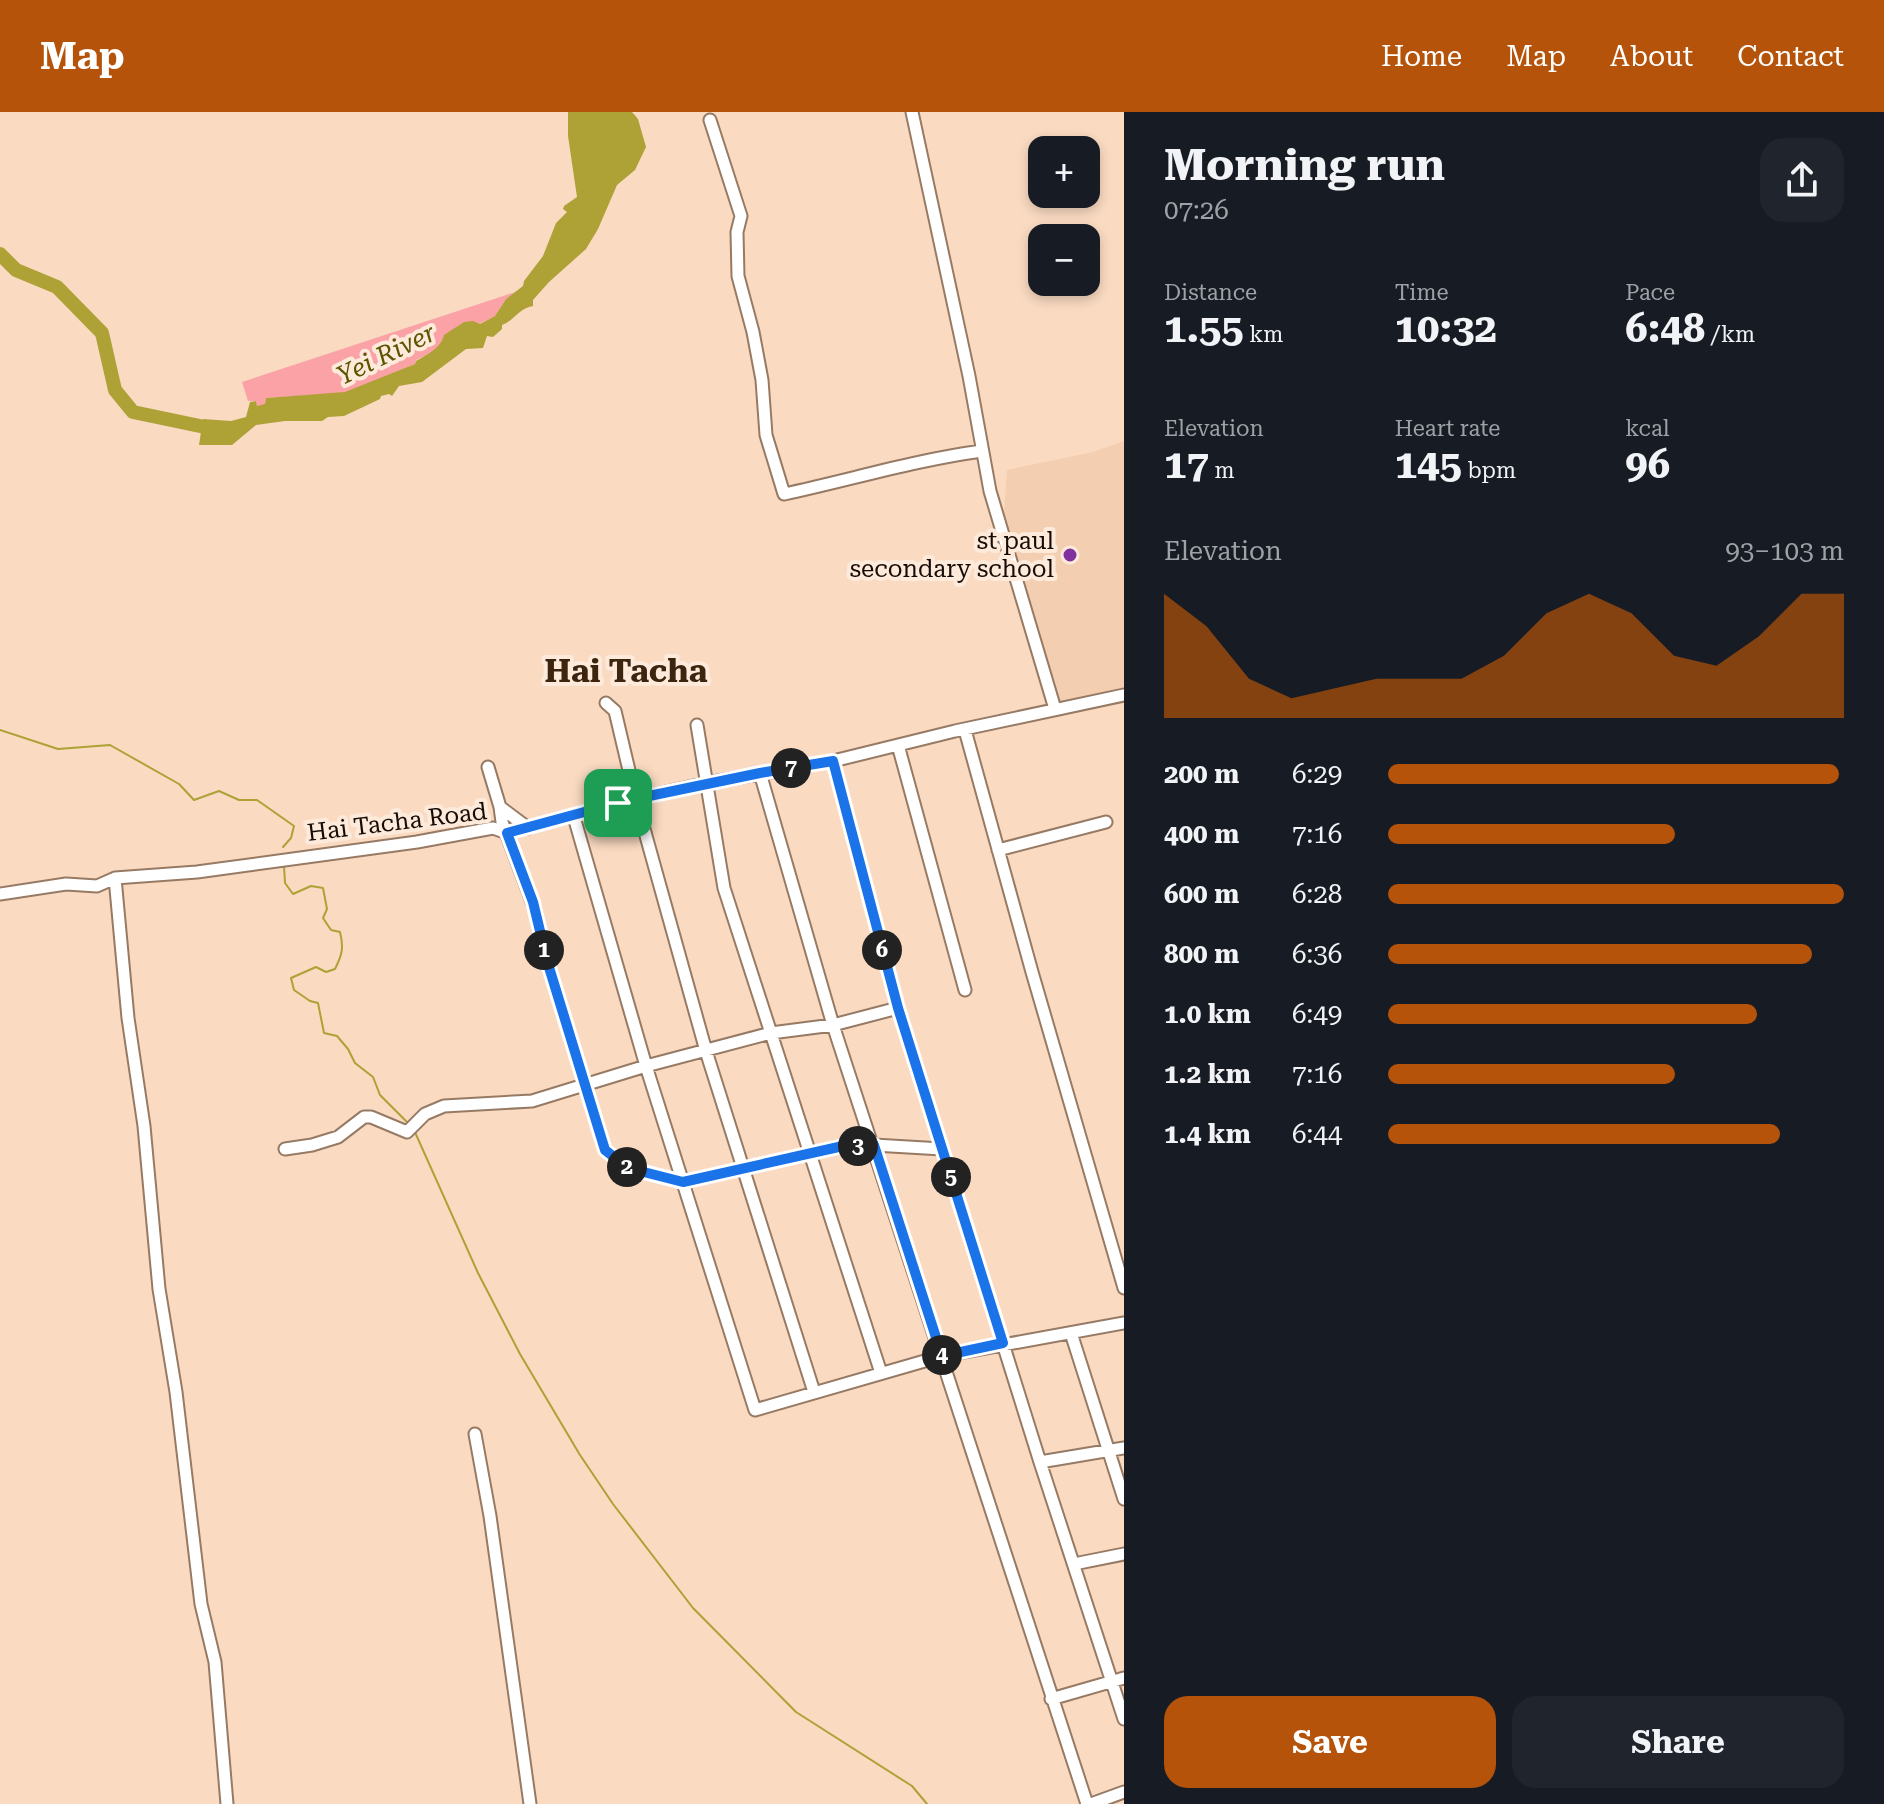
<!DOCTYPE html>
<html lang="en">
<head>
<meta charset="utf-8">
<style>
  :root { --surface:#171b24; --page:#20242c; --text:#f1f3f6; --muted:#9ea1a6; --accent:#b45309 }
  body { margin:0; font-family:"Roboto Serif",serif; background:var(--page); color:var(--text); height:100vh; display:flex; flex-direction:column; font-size:30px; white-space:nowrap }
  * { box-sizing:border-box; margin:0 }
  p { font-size:26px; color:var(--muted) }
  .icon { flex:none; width:44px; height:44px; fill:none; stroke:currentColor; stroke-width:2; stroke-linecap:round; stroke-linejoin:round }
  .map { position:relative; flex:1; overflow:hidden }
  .side { display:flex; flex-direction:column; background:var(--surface); width:760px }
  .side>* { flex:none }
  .buttons { position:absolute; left:1028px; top:24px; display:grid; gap:16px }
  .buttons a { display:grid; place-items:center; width:72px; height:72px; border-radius:16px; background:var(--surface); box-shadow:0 4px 12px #0003; font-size:40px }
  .pin { position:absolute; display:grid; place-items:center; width:68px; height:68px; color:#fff; margin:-34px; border-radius:16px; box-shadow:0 4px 12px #0006 }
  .km { position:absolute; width:40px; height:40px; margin:-20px; border-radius:50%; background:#222; color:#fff; font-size:22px; line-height:40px; text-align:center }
  .round { display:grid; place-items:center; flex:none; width:84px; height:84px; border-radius:24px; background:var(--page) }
  .headline { display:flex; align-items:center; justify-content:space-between; height:136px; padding:0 40px }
  h1 { font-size:44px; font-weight:700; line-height:60px }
  .stats { display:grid; grid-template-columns:repeat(3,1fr); gap:12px; height:136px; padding:8px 40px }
  .stats div { display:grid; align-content:center }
  .stats b { font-size:40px; font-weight:700 }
  .stats small { font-size:22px; font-weight:400 }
  .stats p { font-size:22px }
  .chart { height:224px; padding:16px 40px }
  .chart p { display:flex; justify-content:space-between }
  .chart svg { width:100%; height:144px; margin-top:8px; fill:var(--accent); opacity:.7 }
  .action { display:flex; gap:16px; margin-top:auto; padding:16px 40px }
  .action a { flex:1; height:92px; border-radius:24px; background:var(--accent); color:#fff; font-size:32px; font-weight:700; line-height:92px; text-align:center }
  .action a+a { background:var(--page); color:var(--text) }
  ul { padding:0 40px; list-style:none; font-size:26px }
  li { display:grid; grid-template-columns:128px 96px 1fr; align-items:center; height:60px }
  li i { height:20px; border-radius:10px; background:var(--accent) }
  header { display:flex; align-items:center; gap:48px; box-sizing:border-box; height:112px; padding:0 40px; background:var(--accent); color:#fff }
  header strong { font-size:38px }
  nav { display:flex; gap:44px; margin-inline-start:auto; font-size:28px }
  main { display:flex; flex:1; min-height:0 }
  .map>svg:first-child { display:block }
  .built { fill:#f4ceb0 }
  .green { fill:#faa2a5 }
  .water { fill:#aea136 }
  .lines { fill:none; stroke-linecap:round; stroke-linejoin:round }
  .stream { stroke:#aea136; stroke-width:2 }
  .river { stroke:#aea136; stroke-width:14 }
  .minor-casing { stroke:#977a64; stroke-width:15 }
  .minor { stroke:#fff; stroke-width:11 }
  .route-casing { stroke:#fff; stroke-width:16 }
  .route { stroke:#1a73e8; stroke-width:10 }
  .poi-dot { fill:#8130a0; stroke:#fdeadb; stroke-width:3 }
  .labels { text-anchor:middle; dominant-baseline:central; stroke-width:8; stroke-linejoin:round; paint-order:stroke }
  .poi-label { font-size:24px; fill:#160c05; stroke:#fdeadb; text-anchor:end }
  .street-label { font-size:24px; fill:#160c05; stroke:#fdeadb }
  .water-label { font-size:26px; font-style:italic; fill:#5d5400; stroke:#fdeadb }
  .district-label { font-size:32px; font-weight:bold; fill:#3c240f; stroke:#fdeadb }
</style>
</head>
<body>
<header>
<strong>Map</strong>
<nav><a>Home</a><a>Map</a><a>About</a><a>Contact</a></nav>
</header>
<main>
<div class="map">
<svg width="1124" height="1692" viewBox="0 0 1124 1692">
  <rect width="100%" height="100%" fill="#fadac1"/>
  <path class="built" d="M1124,329V578L1055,594L1027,483L1004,403L1007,358L1093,340Z"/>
  <path class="green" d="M515,180L506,187L495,204L443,230L436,238L416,248L415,252L345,281L266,286L265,293L257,294L256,289H248L242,270Z"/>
  <path class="water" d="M568,0H632L638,7L646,35L635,58L617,73L598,117L586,137L549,170L533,188V194C519,196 515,208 502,213V217L493,225L487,224L483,236L466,237L422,270L399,274L392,284L389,282L381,284L380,287L344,304L328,305L322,309H285L256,313L232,333H199L203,307L231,309L246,305L250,290L256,289L257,294L265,292L266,286L345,280L415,252L416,249C428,242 441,236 444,223L464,210L473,209L480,212L495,204L506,187L523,174L524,169L543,144L556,111L567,100L563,97L564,94L577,85L568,24Z"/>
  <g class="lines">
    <path class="stream" d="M0,618L58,637L110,633L179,672L194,688L219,679L239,688H257L294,714L291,726L283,735
      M284,754L285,771L293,782L311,774L323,776L327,797L323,806L331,818L340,820C344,836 342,843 335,857L326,860L316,855L291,866L294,878L310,889L318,891L324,921L337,924L348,937L355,951L373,965L380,983L407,1010
      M414,1018L478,1161L520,1242L580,1343L613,1392L693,1496L796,1600L912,1674L927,1692"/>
    <path class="river" d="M0,142L16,158L57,175L102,221L115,278L133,300L219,318"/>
    <g class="minor-casing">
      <path id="minor" d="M912,0L969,264L990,379L1055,597
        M710,8L741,104L737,120L738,164L753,220L762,268L766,323L784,382C850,368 915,348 982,339
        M606,591L615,599L636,688L706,939L814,1280
        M697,613L724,776L881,1261
        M965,618L1032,860L1124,1176
        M898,633L965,878
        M833,649L898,896L1040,1350L1124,1607
        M488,655L500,695L528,716
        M760,661L833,913L1087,1692
        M500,695L502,710L535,797L548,852L605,1038L628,1056L683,1070L843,1034L874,1033L942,1037
        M574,705L646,954L755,1298L942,1244L1124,1211
        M998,738L1106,710
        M115,766L128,906L144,1014L159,1177L176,1280L201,1492L215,1550L227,1692
        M0,782L66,772L97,774L115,766L197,760L417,730L493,716L507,721L625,689L707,671L833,649L955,619L1124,583
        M285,1037L312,1033L338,1025L364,1005H371L407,1020L425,1002L444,994L532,989L646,954L771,921L833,913L898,896
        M1071,1221L1124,1387
        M475,1322L490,1404L530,1692
        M1040,1350L1124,1336
        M1074,1452L1124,1442
        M1051,1587L1124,1566
        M1091,1692L1124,1680"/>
    </g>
    <use href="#minor" class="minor"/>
  </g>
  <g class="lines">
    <g class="route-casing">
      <path id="route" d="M833,649L898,896L1003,1231L942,1244L874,1033L843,1034L683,1070L628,1056L605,1038L548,852L533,790L507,721L625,689L760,661Z"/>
    </g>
    <use href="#route" class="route"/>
  </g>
  <circle class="poi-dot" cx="1070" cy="443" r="8"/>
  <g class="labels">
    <g class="poi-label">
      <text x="1054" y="429">st paul<tspan x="1054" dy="28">secondary school</tspan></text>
    </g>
    <g class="street-label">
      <text transform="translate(397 710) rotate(-7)">Hai Tacha Road</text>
    </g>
    <g class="water-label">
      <text transform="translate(386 242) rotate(-26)">Yei River</text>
    </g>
    <g class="district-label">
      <text x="626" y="559">Hai Tacha</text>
    </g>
  </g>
</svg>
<div class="buttons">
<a>+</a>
<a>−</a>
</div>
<div class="pin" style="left:618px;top:691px;background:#1e9e55"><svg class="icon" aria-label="arrive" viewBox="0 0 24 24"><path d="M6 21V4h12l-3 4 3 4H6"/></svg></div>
<b class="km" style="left:544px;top:838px">1</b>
<b class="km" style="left:627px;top:1055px">2</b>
<b class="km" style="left:858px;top:1034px">3</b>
<b class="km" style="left:942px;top:1243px">4</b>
<b class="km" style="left:951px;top:1065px">5</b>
<b class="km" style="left:882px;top:838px">6</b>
<b class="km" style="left:791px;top:656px">7</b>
</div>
<section class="side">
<div class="headline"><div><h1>Morning run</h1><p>07:26</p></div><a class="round"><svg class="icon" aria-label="share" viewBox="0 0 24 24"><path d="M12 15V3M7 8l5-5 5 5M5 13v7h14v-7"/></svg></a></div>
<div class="stats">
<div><p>Distance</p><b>1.55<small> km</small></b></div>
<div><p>Time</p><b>10:32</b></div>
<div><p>Pace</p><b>6:48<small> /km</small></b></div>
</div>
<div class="stats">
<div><p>Elevation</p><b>17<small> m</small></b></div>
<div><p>Heart rate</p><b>145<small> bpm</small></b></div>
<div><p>kcal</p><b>96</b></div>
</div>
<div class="chart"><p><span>Elevation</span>93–103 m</p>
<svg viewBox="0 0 160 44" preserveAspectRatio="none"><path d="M0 44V6L10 16L20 32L30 38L40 35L50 32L60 32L70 32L80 25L90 12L100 6L110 12L120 25L130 28L140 19L150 6L160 6V44z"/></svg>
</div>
<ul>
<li><b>200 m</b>6:29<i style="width:99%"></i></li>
<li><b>400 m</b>7:16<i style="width:63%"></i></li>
<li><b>600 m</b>6:28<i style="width:100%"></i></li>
<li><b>800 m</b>6:36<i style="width:93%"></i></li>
<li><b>1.0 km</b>6:49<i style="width:81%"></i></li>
<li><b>1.2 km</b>7:16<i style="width:63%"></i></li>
<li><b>1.4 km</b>6:44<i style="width:86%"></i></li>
</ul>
<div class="action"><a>Save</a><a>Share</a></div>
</section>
</main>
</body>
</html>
